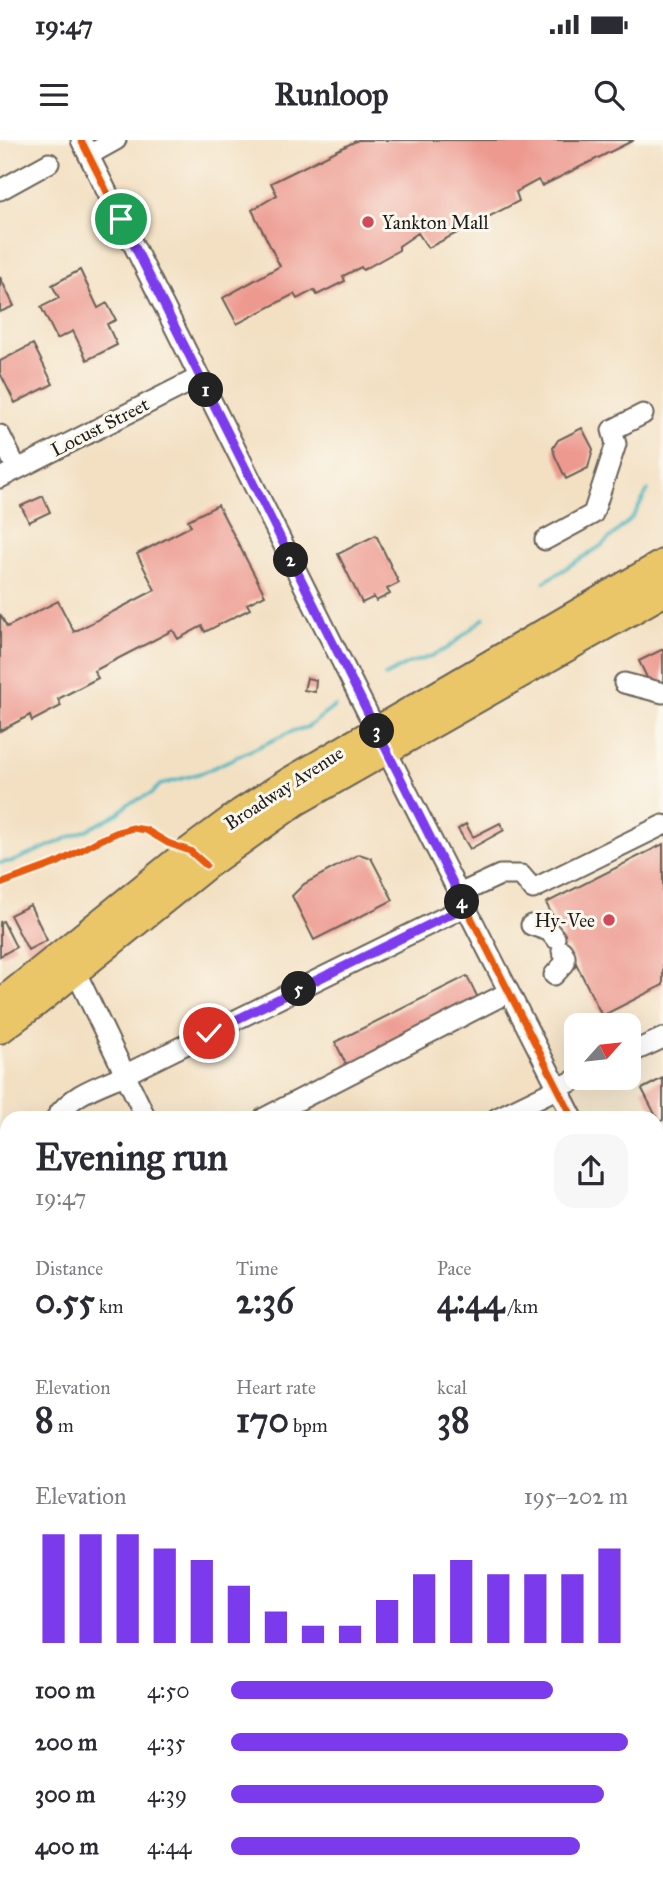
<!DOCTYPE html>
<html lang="en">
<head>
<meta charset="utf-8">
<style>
  :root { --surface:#fff; --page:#f7f7f7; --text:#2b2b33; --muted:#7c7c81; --accent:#7c3aed }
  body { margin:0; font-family:"IM FELL Great Primer",serif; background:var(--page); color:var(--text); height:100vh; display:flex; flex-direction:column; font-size:26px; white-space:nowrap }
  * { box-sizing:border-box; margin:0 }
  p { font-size:23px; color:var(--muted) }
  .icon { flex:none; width:38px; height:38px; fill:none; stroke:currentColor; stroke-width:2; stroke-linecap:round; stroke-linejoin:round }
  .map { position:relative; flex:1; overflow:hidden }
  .side { position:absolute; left:0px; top:971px; width:663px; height:779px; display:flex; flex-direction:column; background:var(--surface); border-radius:21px 21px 0 0; box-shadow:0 7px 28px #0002 }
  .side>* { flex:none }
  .needle { width:46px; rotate:63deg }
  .tools { position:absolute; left:564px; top:873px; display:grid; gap:14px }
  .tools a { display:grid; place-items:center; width:77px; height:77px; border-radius:14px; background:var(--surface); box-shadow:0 7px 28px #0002; font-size:35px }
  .pin { position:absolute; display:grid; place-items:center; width:60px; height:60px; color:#fff; margin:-30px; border:4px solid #fff; border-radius:50%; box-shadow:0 2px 7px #0007 }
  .km { position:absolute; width:35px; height:35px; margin:-18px; border-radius:50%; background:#222; color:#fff; font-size:19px; line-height:35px; text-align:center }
  .round { display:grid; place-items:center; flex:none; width:74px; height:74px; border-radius:21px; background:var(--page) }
  .overview { display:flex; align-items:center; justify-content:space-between; height:119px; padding:0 35px }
  h1 { font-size:38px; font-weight:800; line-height:52px }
  .metrics { display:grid; grid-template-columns:repeat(3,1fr); gap:10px; height:119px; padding:7px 35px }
  .metrics div { display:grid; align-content:center }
  .metrics b { font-size:35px; font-weight:800 }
  .metrics small { font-size:19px; font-weight:400 }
  .metrics p { font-size:19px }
  .chart { height:196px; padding:14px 35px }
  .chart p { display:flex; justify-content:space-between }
  .chart svg { width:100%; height:126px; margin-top:7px; stroke:var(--accent); stroke-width:6 }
  ul { padding:0 35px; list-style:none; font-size:23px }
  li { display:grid; grid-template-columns:112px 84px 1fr; align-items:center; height:52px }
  li i { height:18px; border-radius:9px; background:var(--accent) }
  .status { display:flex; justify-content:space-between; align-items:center; height:49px; padding:0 35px; background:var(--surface); direction:ltr }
  .status svg { height:19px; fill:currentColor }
  header { display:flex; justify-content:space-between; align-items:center; height:91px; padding:0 35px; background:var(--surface); font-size:32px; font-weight:800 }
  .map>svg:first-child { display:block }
  .green { fill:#bad175; stroke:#6b7648; stroke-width:2 }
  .water { fill:#44b4bd; stroke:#30686c; stroke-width:2 }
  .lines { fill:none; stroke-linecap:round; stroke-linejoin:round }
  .stream { stroke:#44b4bd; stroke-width:3.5 }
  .building { fill:#ed998f }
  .minor-casing { stroke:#676156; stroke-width:23 }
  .highway-casing { stroke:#676156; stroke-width:32 }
  .path { stroke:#676156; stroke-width:2.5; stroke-dasharray:2 5; stroke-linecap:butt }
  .minor { stroke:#fff; stroke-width:19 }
  .highway { stroke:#eac669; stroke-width:28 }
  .cycleway-casing { stroke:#fbf7ec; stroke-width:11 }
  .cycleway { stroke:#e8590c; stroke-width:7 }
  .route-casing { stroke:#fff; stroke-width:14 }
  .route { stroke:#7c3aed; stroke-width:9 }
  .poi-dot { fill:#d1495b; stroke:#fbf7ec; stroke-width:2.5 }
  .labels { text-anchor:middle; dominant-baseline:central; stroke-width:6; stroke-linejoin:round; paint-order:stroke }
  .poi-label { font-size:19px; fill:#1c1c1c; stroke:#fbf7ec; text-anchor:start }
  .street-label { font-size:19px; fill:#1c1c1c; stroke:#fbf7ec }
</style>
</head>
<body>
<div class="status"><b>19:47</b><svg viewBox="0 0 49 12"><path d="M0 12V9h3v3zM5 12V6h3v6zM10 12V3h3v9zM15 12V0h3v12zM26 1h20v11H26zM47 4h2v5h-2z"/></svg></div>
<header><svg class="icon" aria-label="menu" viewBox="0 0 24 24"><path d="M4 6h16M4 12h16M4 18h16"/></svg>Runloop<svg class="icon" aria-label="search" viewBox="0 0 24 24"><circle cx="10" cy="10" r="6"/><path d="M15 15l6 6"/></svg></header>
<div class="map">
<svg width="663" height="1749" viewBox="0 0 663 1749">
  <rect width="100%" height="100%" fill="#fbf7ec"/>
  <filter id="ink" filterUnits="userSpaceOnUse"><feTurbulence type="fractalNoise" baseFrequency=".0143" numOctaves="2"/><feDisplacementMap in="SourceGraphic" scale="14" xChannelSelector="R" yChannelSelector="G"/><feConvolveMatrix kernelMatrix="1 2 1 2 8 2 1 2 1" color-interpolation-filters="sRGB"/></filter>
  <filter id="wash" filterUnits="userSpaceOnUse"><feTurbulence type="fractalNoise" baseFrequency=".00686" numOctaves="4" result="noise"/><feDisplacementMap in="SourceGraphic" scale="28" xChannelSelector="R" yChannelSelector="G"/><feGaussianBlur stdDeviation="1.57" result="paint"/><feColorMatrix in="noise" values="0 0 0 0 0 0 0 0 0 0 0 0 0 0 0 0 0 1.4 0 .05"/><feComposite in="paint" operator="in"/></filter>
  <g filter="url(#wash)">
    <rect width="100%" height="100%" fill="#f3e0c3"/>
    <path class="green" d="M663,1393V1749H141L138,1743H656V1397Z"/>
    <path class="water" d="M663,1436V1483L656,1487V1439Z"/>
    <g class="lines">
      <path class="stream" d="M544,442L601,406L633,377L648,350
        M385,536L409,523L427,518L448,508L484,478
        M0,723L14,721L89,689L119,673L129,663L151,654L160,645L204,632L293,591L308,587L335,566"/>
    </g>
    <g id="blocks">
      <path class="building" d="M358,0H634L542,46L538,40L516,52L519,61L428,108L418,93L399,106V110L363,130L361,127L343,136L345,141L317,155L314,150L297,159L294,154L237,184L223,158L280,126L252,70L277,55L271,43Z
        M80,130L98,168L107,163L116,180L107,184L117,205L87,220L73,191L57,199L41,167L59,158L52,145Z
        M0,137L14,166L0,172Z
        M33,204L53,244L15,263L0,233V221Z
        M582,288L593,309L588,328L566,339L555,316L553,308L558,300Z
        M43,356L50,372L29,382L21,366Z
        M218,365L265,455L247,464L250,469L205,492L202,486L178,499L173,490L94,531L98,538L58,559L61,566L32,581L30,575L0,591V474L7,487L58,461L74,492L155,450L137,414L191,386L188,380Z
        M376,395L399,443L387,449L390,454L376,461L374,457L362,463L338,414Z
        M663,509V542L652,548L639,521Z
        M307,538L316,540L315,552L304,550Z
        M500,683L504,690L470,709L458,689L466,684L473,697Z
        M663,704V845L602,876L568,807L557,812L563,796L546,763Z
        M359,714L371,718L393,760L314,800L292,756L304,744Z
        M30,765L47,800L28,810L10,775Z
        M3,781L16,807L0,816V782Z
        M467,836L480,862L348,928L335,902Z
        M663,938V980L659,982L642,949Z
        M656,1589L663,1592V1624L656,1621Z"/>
    </g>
  </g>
  <g filter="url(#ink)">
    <use href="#blocks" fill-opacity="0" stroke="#676156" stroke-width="2"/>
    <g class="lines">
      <g class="minor-casing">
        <path id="minor" d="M81,0L386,610L573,978
          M89,15L116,0
          M0,50L49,23
          M0,295L17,329
          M0,338L200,237
          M545,400L593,374L616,304L612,290L643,274
          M624,543L663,553
          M459,754L500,735H521L533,749L663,685
          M531,785L549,791L555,798
          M71,822L146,978
          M554,835L565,823V816L562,811
          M628,914L663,898
          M56,978C71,954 99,946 124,935L465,767
          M264,978L509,852
          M497,978L579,938
          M656,1127L663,1124
          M656,1142L663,1155
          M0,1169L7,1166
          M656,1250L663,1247
          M0,1298L7,1294
          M656,1371L663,1368
          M0,1449L7,1446
          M0,1538L7,1552
          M0,1574L7,1571
          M0,1705L7,1702
          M108,1743L111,1749"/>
      </g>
      <g class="highway-casing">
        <path id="highway" d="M0,864L190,711L241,673L291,641L663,424
          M0,889L35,863L206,725L296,661L663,452"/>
      </g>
      <path class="path" d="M656,1393L663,1389
        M656,1632L663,1634
        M656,1677L663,1656
        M656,1678L663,1684
        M130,1743L133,1749
        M324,1743L328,1749
        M521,1743L524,1749
        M626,1749L628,1743"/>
      <use href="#minor" class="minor"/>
      <use href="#highway" class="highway"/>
      <g class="cycleway-casing">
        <path id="cycleway" d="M81,0L386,610L573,978
          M0,744L57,723L96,702L118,692L133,688L146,690L168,703L190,711L206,725"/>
      </g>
      <use href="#cycleway" class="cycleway"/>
    </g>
  </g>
  <g class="lines" filter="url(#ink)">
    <g class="route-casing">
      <path id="route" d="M121,79L465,767L209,893"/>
    </g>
    <use href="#route" class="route"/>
  </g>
  <g class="poi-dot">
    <circle cx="368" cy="82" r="7"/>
    <circle cx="609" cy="780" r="7"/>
  </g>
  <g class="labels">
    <g class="poi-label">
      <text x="382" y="82">Yankton Mall</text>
      <text x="595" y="780" text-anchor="end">Hy-Vee</text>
    </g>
    <g class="street-label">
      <text transform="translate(100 287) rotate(-27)">Locust Street</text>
      <text transform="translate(284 648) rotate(-33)">Broadway Avenue</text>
    </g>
  </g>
</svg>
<div class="tools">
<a><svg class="needle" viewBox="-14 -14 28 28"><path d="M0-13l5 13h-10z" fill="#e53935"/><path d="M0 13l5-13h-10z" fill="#7c7c81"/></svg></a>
</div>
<div class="pin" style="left:121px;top:79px;background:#1e9e55"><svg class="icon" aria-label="arrive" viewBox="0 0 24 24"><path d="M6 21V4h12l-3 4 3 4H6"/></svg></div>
<div class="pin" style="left:209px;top:893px;background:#d93025"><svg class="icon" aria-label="check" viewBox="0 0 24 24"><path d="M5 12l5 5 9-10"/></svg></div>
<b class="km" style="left:206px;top:250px">1</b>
<b class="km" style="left:291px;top:420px">2</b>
<b class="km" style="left:377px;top:591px">3</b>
<b class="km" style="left:462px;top:762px">4</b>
<b class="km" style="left:299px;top:849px">5</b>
<section class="side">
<div class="overview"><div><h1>Evening run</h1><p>19:47</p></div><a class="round"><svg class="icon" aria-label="share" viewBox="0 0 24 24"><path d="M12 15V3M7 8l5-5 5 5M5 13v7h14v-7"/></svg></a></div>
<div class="metrics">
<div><p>Distance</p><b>0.55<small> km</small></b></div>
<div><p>Time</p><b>2:36</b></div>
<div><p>Pace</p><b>4:44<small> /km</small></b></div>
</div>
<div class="metrics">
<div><p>Elevation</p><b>8<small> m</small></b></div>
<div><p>Heart rate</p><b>170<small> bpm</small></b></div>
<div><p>kcal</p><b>38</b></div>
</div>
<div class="chart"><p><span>Elevation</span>195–202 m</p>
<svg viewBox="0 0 160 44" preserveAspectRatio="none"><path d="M5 44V6M15 44V6M25 44V6M35 44V11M45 44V15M55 44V24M65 44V33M75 44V38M85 44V38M95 44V29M105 44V20M115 44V15M125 44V20M135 44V20M145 44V20M155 44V11"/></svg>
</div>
<ul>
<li><b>100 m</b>4:50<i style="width:81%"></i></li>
<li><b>200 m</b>4:35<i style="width:100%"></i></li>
<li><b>300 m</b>4:39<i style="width:94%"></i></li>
<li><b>400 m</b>4:44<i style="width:88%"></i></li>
</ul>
</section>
</div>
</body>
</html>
